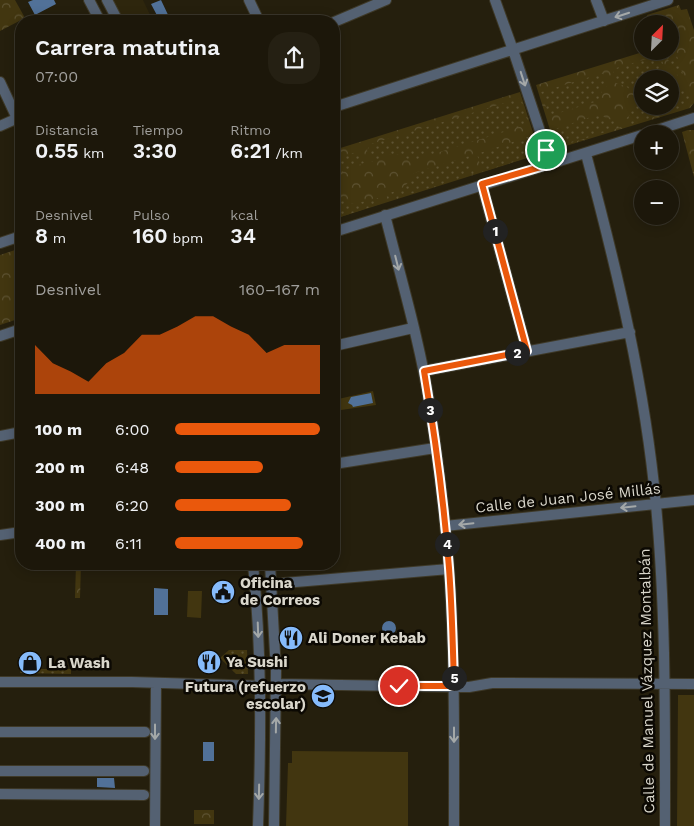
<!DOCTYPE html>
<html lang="es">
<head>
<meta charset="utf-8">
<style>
  :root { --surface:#1c170a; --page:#252013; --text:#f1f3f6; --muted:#a09f9c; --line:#3a362b; --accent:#ea580c }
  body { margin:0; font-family:"Work Sans",sans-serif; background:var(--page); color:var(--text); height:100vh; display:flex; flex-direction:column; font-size:19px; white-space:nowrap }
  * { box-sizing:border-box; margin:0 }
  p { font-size:16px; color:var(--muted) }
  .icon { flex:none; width:28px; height:28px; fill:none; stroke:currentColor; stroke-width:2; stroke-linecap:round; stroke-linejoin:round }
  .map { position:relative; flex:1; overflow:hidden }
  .drawer { position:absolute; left:15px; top:15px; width:325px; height:555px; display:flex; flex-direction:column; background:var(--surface); border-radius:20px; box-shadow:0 2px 12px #0003,0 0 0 1px var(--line) }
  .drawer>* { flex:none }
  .needle { width:32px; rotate:24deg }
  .tools { position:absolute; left:634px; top:15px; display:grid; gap:10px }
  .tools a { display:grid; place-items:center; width:45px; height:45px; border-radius:50%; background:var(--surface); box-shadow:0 2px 12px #0003,0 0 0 1px var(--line); font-size:25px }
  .pin { position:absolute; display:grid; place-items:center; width:42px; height:42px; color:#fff; margin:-21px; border:2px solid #fff; border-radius:50%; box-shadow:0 1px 5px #0007 }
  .km { position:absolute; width:25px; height:25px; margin:-12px; border-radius:50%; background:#222; color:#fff; font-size:14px; line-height:25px; text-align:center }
  .round { display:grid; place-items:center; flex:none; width:52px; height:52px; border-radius:20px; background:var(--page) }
  .head { display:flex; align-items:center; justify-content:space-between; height:85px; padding:0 20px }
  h1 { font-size:22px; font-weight:600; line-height:38px }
  .metrics { display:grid; grid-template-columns:repeat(3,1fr); gap:8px; height:85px; padding:5px 20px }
  .metrics div { display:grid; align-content:center }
  .metrics b { font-size:21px; font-weight:600 }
  .metrics small { font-size:14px; font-weight:400 }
  .metrics p { font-size:14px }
  .chart { height:140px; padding:10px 20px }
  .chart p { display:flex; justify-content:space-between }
  .chart svg { width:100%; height:90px; margin-top:5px; fill:var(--accent); opacity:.7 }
  ul { padding:0 20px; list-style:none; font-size:16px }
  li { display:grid; grid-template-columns:80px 60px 1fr; align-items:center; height:38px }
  li i { height:12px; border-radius:6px; background:var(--accent) }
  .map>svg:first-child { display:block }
  .built { fill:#2e260d }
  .grass { fill:#423610 }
  .forest { fill:url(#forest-crowns); fill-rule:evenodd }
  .garden { fill:url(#garden-dots) }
  .water { fill:#517198 }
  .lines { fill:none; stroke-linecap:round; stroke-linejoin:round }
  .minor-casing { stroke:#3e3928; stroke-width:12 }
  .minor { stroke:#546172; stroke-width:10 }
  .oneway { stroke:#a4a8a8 }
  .route-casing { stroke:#fff; stroke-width:10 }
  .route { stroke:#ea580c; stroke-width:6 }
  .labels { text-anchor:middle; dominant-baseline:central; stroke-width:5; stroke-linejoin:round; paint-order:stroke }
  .street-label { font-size:15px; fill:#dad7cc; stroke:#0c0903 }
  .poi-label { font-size:15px; font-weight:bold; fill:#dad7cc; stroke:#0c0903; text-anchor:start }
</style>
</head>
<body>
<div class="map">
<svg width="694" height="826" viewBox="0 0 694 826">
  <defs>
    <pattern id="forest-crowns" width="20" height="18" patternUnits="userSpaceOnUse" patternTransform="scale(1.25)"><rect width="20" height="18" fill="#423610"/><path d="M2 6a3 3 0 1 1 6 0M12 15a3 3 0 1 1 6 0" fill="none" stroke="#5d5232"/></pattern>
    <pattern id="garden-dots" width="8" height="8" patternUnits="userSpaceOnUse" patternTransform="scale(1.25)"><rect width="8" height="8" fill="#423610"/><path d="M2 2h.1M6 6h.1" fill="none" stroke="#5d5232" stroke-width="1.8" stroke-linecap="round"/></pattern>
  </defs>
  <rect width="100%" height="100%" fill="#251f0d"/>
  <path class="built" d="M107,0H143L153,21H118Z"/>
  <path class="grass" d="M373,391L376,405L334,411V400Z
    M188,591H202L201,618L187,617Z
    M678,695H694V826H677Z
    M292,751L408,752V826H286L288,763H292Z"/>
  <path class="forest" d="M0,0H15L25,18L0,31Z
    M679,5L681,10L687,9L694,30V103L690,108L556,149L536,85L646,51H670V24H650L647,15ZM642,79H670V106H642Z
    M520,92L540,154L334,219V150Z
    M688,130H694V177L682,132Z
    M21,248V318L0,325V255Z
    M76,564H81L80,598H75Z
    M194,810H214V824H194Z"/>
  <path class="garden" d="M675,50L683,75L678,76L664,53Z
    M660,55L664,66L672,77L667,79H642V87L631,91L627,87L616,83L613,69Z
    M603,73L608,85L602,91L598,101L549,116L541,92Z
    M685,87L692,101L689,105L629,125L626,119L630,115L634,104L642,101V106H670V92Z
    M521,98L529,124L411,161L400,154H391L371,162L367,150L371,144Z
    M600,114L607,119L619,120L621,127L558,147L552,130Z
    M533,135L538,154L482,172L477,154Z
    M360,151L364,163C351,168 340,170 334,182V159Z
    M469,156L474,174L388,201L386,194C401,190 406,188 414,173Z
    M339,197L353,204L378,198L380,204L334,219V198Z
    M229,650H247L248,674H236L220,658Z
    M20,669H71V674L20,673Z"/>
  <path class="water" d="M33,0H54L56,4L35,15L28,2Z
    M161,0L170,19L166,21H160L151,4Z
    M371,393L373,403L353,407L352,405L348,403L351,397Z
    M154,588L168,589V615H154Z
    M382 628a7 7 0 1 1 14 0a7 7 0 1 1-14 0Z
    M203,742H214V761H203Z
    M97,778H114L115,788L97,787Z"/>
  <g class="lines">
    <g class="minor-casing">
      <path id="minor" d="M89,0L100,21
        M107,0L118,21
        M249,0L259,21
        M495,0L513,50L551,164
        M596,0L604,21
        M334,22L386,0
        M0,82L21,127
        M334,107L668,0
        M0,126L18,118
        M645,134L694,118
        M586,154C617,270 645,386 656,505C666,612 665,719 665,826
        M482,185L527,351
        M385,215C401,279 420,342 430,407C438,460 445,515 449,569C455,654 454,740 454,826
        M334,232C437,199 540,168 642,135
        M0,243L21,236
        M0,336L21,329
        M334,346L413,328
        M424,371L630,332
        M0,436L21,432
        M334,464L435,448
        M445,526L694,500
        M0,535L21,532
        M253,564C262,651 261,739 258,826
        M270,564L276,671L274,826
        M272,584L449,569
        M0,682H132L260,686
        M276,684L469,687L492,683L694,684
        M0,732H145
        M0,771H144
        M0,794L144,795
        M155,826L156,683"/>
    </g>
    <use href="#minor" class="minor"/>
  </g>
  <defs><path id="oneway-shaft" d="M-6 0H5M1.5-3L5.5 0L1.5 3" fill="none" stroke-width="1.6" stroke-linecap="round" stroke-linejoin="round" transform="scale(1.25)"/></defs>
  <g class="oneway">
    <use href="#oneway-shaft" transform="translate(622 15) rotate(162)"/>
    <use href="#oneway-shaft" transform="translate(523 79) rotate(72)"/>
    <use href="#oneway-shaft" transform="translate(397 263) rotate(76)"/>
    <use href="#oneway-shaft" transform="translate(628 507) rotate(174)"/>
    <use href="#oneway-shaft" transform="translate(466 524) rotate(174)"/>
    <use href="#oneway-shaft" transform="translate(258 630) rotate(88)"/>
    <use href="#oneway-shaft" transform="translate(276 725) rotate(-89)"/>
    <use href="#oneway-shaft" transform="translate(155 732) rotate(90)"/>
    <use href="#oneway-shaft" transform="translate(454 735) rotate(90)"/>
    <use href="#oneway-shaft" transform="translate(259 792) rotate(91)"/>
  </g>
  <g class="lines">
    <g class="route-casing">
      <path id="route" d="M399,686H454C453,647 452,607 449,568C444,502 435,436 424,371L527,351L482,184L551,164L546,150"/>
    </g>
    <use href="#route" class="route"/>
  </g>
  <defs>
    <g id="civic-disc" transform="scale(1.25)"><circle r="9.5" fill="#86bbfb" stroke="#0c0903"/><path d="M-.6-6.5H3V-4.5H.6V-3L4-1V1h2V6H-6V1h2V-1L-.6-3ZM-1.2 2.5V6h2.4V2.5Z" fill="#111"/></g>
    <g id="restaurant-disc" transform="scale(1.25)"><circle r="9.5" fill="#86bbfb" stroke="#0c0903"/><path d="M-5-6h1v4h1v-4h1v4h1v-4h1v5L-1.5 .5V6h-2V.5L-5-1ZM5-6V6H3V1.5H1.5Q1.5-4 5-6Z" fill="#111"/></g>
    <g id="shop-disc" transform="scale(1.25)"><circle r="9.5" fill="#86bbfb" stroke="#0c0903"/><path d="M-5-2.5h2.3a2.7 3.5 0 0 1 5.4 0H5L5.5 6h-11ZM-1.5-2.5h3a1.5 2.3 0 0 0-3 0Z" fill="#111"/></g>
    <g id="school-disc" transform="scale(1.25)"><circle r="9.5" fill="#86bbfb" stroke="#0c0903"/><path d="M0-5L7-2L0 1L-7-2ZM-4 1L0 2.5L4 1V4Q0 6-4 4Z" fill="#111"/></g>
  </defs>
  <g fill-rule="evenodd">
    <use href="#civic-disc" x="223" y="592"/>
    <use href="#restaurant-disc" x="291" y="638"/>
    <use href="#restaurant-disc" x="209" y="662"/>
    <use href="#shop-disc" x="30" y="663"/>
    <use href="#school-disc" x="323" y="696"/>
  </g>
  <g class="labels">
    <g class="street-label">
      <text transform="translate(568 498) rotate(-6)">Calle de Juan José Millás</text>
      <text transform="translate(647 681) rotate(-91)">Calle de Manuel Vázquez Montalbán</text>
    </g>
    <g class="poi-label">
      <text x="240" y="583">Oficina<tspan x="240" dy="17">de Correos</tspan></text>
      <text x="308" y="638">Ali Doner Kebab</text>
      <text x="226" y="662">Ya Sushi</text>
      <text x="48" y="663">La Wash</text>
      <text x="306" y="687" text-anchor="end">Futura (refuerzo<tspan x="306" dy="17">escolar)</tspan></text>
    </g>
  </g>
</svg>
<div class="tools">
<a><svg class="needle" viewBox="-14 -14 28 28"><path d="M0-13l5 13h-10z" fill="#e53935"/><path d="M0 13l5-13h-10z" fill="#a09f9c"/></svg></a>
<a><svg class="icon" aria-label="layers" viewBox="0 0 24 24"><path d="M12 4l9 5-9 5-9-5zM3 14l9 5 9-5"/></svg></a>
<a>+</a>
<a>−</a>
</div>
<div class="pin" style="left:546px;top:150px;background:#1e9e55"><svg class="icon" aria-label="arrive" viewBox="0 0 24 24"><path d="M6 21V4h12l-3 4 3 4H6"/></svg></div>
<div class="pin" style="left:399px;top:686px;background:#d93025"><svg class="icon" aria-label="check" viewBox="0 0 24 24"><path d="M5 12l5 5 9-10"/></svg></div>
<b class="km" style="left:495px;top:231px">1</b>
<b class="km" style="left:517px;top:353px">2</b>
<b class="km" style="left:430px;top:410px">3</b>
<b class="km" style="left:447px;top:544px">4</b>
<b class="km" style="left:454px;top:678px">5</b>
<section class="drawer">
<div class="head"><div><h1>Carrera matutina</h1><p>07:00</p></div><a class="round"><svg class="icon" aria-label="share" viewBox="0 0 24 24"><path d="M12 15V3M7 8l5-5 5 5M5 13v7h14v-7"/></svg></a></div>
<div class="metrics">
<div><p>Distancia</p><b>0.55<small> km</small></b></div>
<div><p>Tiempo</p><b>3:30</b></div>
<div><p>Ritmo</p><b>6:21<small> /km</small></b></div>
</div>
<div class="metrics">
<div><p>Desnivel</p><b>8<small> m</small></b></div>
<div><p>Pulso</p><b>160<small> bpm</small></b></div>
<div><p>kcal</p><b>34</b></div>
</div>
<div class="chart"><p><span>Desnivel</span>160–167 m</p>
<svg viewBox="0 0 160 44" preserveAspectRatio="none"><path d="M0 44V20L10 29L20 33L30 38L40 29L50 24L60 15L70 15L80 11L90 6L100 6L110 11L120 15L130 24L140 20L150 20L160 20V44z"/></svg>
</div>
<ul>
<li><b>100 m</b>6:00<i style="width:100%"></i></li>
<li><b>200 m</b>6:48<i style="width:61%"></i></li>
<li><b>300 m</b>6:20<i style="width:80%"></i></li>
<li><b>400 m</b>6:11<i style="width:88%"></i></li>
</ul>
</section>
</div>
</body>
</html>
